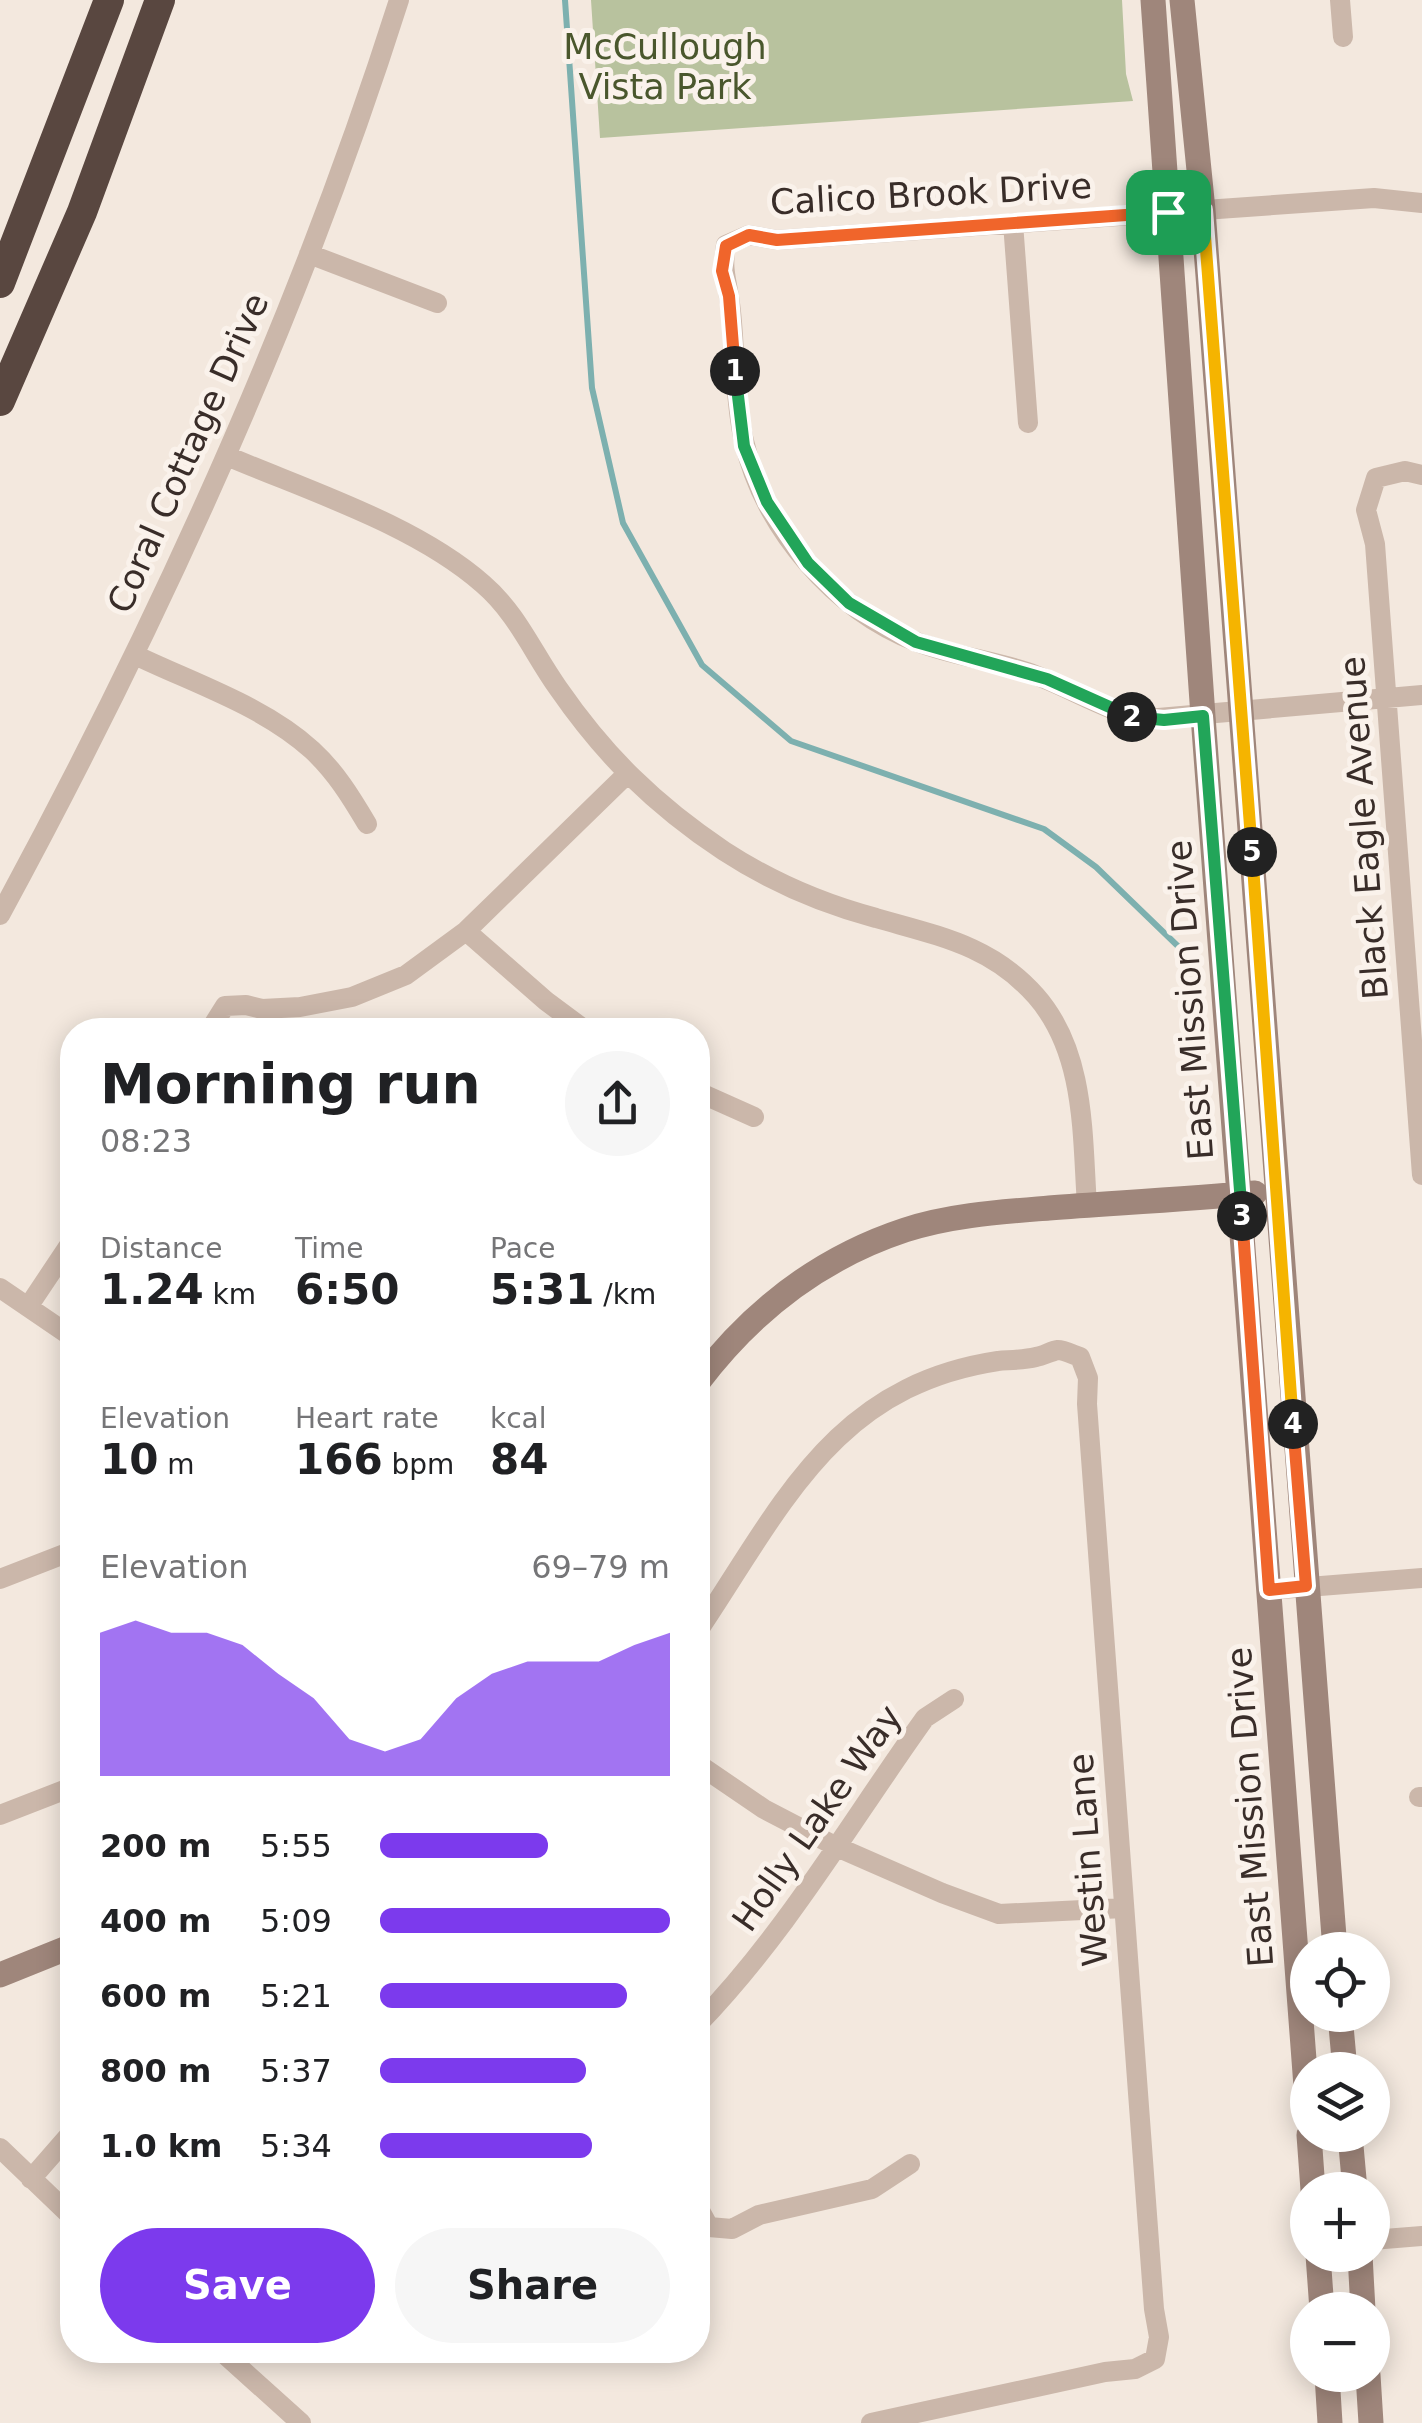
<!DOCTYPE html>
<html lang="en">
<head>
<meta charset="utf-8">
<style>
  :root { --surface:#fff; --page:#f6f6f6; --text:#202124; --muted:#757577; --accent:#7c3aed }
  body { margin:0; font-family:"DejaVu Sans",sans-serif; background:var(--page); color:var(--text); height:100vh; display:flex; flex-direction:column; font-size:38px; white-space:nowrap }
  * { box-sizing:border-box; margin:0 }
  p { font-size:32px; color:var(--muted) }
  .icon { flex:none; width:55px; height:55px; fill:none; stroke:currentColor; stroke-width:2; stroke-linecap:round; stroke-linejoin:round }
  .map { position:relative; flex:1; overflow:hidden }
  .sheet { position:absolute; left:60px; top:1018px; width:650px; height:1345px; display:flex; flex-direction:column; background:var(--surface); border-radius:40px; box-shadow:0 5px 25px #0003 }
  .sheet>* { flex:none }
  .controls { position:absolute; left:1290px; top:1932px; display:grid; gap:20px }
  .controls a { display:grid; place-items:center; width:100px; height:100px; border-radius:50%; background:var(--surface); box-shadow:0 5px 25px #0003; font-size:50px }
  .pin { position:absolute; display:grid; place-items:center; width:85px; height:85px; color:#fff; margin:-42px; border-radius:20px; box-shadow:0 5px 15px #0006 }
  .km { position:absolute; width:50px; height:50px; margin:-25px; border-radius:50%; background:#222; color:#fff; font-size:28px; line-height:50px; text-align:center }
  .round { display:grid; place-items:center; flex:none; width:105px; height:105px; border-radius:52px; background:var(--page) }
  .headline { display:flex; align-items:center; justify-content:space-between; height:170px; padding:0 40px }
  h1 { font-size:55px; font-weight:700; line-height:75px }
  .metrics { display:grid; grid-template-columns:repeat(3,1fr); gap:15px; height:170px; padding:10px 40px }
  .metrics div { display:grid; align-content:center }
  .metrics b { font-size:42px; font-weight:700 }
  .metrics small { font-size:28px; font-weight:400 }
  .metrics p { font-size:28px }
  .chart { height:280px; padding:20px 40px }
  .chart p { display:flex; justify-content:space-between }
  .chart svg { width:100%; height:180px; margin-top:10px; fill:var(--accent); opacity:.7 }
  .primary-button { display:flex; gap:20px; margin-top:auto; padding:20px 40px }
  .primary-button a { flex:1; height:115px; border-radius:60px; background:var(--accent); color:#fff; font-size:40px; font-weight:700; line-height:115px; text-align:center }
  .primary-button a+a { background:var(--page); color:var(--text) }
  ul { padding:0 40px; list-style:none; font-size:32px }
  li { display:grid; grid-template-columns:160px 120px 1fr; align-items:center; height:75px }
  li i { height:25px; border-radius:12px; background:var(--accent) }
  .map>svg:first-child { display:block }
  .park { fill:#b8c29e }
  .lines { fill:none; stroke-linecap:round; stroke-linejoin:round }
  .stream { stroke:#7db0af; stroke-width:6 }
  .street { stroke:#cbb7aa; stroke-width:20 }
  .secondary { stroke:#9f867b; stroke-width:25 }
  .highway { stroke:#594740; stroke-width:30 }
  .split-1-casing { stroke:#fff; stroke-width:20 }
  .split-2-casing { stroke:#fff; stroke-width:20 }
  .split-3-casing { stroke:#fff; stroke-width:20 }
  .split-4-casing { stroke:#fff; stroke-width:20 }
  .split-5-casing { stroke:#fff; stroke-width:20 }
  .split-6-casing { stroke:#fff; stroke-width:20 }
  .split-1 { stroke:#f0652b; stroke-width:12 }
  .split-2 { stroke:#22a559; stroke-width:12 }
  .split-3 { stroke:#22a559; stroke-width:12 }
  .split-4 { stroke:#f0652b; stroke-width:12 }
  .split-5 { stroke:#f5b400; stroke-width:12 }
  .split-6 { stroke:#f5b400; stroke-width:12 }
  .labels { text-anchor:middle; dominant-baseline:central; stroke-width:10; stroke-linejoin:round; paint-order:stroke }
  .park-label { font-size:35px; fill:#4a572d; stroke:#faf2eb }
  .street-label { font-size:35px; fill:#392d29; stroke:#faf2eb }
</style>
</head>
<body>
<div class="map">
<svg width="1422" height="2423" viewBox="0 0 1422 2423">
  <rect width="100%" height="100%" fill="#f3e8de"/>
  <path class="park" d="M591,0H1122L1126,74L1133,101L600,138Z"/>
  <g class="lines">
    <path class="stream" d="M565,0L592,388L623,523L702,665L791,741L1044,829L1096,867L1185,953"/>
    <path class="street" d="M1340,0L1343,37
      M1422,203L1374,198L777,240L749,235L726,245C722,269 726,276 729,297C733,320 733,343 735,366C737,391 738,417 744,441C764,528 834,610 917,642C953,656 991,660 1027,672C1068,686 1106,712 1147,719L1422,695
      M1013,223L1028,423
      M309,254L437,303
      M227,456C309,491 416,525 483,584C517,613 533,653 558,688C605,756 655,805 724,851C770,881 823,904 876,918C938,936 991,945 1036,996C1086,1053 1082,1135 1087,1205
      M1422,475L1405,471L1376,478L1366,510L1375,544L1422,1175
      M135,655C193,683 264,706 312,750C335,771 351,797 367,824
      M0,915C159,622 298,318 399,0
      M466,931L546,1001L585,1030
      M210,1030L225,1006L246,1005L262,1009L300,1007L352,997L406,975L466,931L626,775
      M698,1092L754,1117
      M0,1288L72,1337
      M28,1307L72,1241
      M0,1579L72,1551
      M1269,1590L1422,1578
      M698,1631C782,1506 833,1386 998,1361C1010,1360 1024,1360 1036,1357C1043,1356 1051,1351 1058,1350C1064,1350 1074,1355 1080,1357L1088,1378L1087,1404L1154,2309L1159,2337L1155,2359L1135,2369L1105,2372L871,2423
      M698,1764L764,1809L837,1847L942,1893L999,1914L1124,1908
      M1419,1797H1422
      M0,1815L72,1787
      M698,2024C787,1932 851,1821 925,1718L954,1699
      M0,2148L72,2217
      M31,2179L72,2132
      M698,2207L709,2227L732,2229L759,2215L872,2189L910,2164
      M1372,2240L1422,2236
      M220,2350L301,2423"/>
    <path class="secondary" d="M1153,0L1203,716L1308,2113
      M1182,0L1203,210L1335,1950
      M698,1382C751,1312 820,1258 905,1230C951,1215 1000,1212 1049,1208C1117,1203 1187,1199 1255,1193
      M0,1975L72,1946
      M1340,2015L1345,2070
      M1309,2135L1313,2190
      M1350,2135L1355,2190
      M1318,2255L1322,2310
      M1360,2255L1363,2310
      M1327,2375L1330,2423
      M1368,2375L1371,2423"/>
    <path class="highway" d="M0,283L109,0
      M0,401L82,212L160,0"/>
  </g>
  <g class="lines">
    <g class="split-1-casing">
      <path id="split-1" d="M735,371L729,296L722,271L726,246L749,235L777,240L1168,212"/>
    </g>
    <g class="split-2-casing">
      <path id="split-2" d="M735,371L744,446L767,502L808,563L849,603L916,642L1047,679L1132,717"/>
    </g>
    <g class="split-3-casing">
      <path id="split-3" d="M1132,717L1164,720L1203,716L1242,1216"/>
    </g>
    <g class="split-4-casing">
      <path id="split-4" d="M1242,1216L1269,1590L1306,1586L1293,1424"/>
    </g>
    <g class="split-5-casing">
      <path id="split-5" d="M1252,852L1293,1424"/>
    </g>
    <g class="split-6-casing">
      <path id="split-6" d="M1168,212L1203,210L1252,852"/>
    </g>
    <use href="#split-1" class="split-1"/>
    <use href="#split-2" class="split-2"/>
    <use href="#split-3" class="split-3"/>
    <use href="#split-4" class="split-4"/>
    <use href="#split-5" class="split-5"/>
    <use href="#split-6" class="split-6"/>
  </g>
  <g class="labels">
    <g class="park-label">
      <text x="665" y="47">McCullough<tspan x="665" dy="40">Vista Park</tspan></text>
    </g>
    <g class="street-label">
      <text transform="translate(931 194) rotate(-3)">Calico Brook Drive</text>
      <text transform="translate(188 453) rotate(-66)">Coral Cottage Drive</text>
      <text transform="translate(1364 828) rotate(-94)">Black Eagle Avenue</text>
      <text transform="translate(1190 1000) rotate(-94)">East Mission Drive</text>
      <text transform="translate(1250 1807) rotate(-94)">East Mission Drive</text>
      <text transform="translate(817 1818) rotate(-55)">Holly Lake Way</text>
      <text transform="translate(1088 1860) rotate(-94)">Westin Lane</text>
    </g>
  </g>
</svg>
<div class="controls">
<a><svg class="icon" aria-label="locate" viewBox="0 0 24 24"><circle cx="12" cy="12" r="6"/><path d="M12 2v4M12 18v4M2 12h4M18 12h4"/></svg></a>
<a><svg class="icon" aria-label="layers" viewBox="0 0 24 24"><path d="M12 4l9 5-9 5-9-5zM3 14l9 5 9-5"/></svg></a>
<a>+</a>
<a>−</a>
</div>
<div class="pin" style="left:1168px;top:212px;background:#1e9e55"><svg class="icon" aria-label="arrive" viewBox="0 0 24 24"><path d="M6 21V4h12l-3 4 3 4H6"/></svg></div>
<b class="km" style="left:735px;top:371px">1</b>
<b class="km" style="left:1132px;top:717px">2</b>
<b class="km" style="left:1242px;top:1216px">3</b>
<b class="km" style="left:1293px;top:1424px">4</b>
<b class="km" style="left:1252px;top:852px">5</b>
<section class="sheet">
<div class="headline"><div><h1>Morning run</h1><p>08:23</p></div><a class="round"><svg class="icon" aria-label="share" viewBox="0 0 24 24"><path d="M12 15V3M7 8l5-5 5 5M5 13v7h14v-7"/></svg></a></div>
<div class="metrics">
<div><p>Distance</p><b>1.24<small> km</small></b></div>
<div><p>Time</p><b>6:50</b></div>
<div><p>Pace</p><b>5:31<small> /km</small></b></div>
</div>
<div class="metrics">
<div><p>Elevation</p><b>10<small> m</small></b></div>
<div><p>Heart rate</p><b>166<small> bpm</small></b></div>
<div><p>kcal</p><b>84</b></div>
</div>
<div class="chart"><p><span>Elevation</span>69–79 m</p>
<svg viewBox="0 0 160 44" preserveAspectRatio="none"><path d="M0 44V9L10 6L20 9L30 9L40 12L50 19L60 25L70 35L80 38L90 35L100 25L110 19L120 16L130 16L140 16L150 12L160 9V44z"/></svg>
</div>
<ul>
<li><b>200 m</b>5:55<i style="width:58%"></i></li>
<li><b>400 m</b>5:09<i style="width:100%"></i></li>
<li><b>600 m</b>5:21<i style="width:85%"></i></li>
<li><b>800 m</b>5:37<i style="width:71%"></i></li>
<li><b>1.0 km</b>5:34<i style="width:73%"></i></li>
</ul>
<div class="primary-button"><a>Save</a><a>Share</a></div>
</section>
</div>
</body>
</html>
